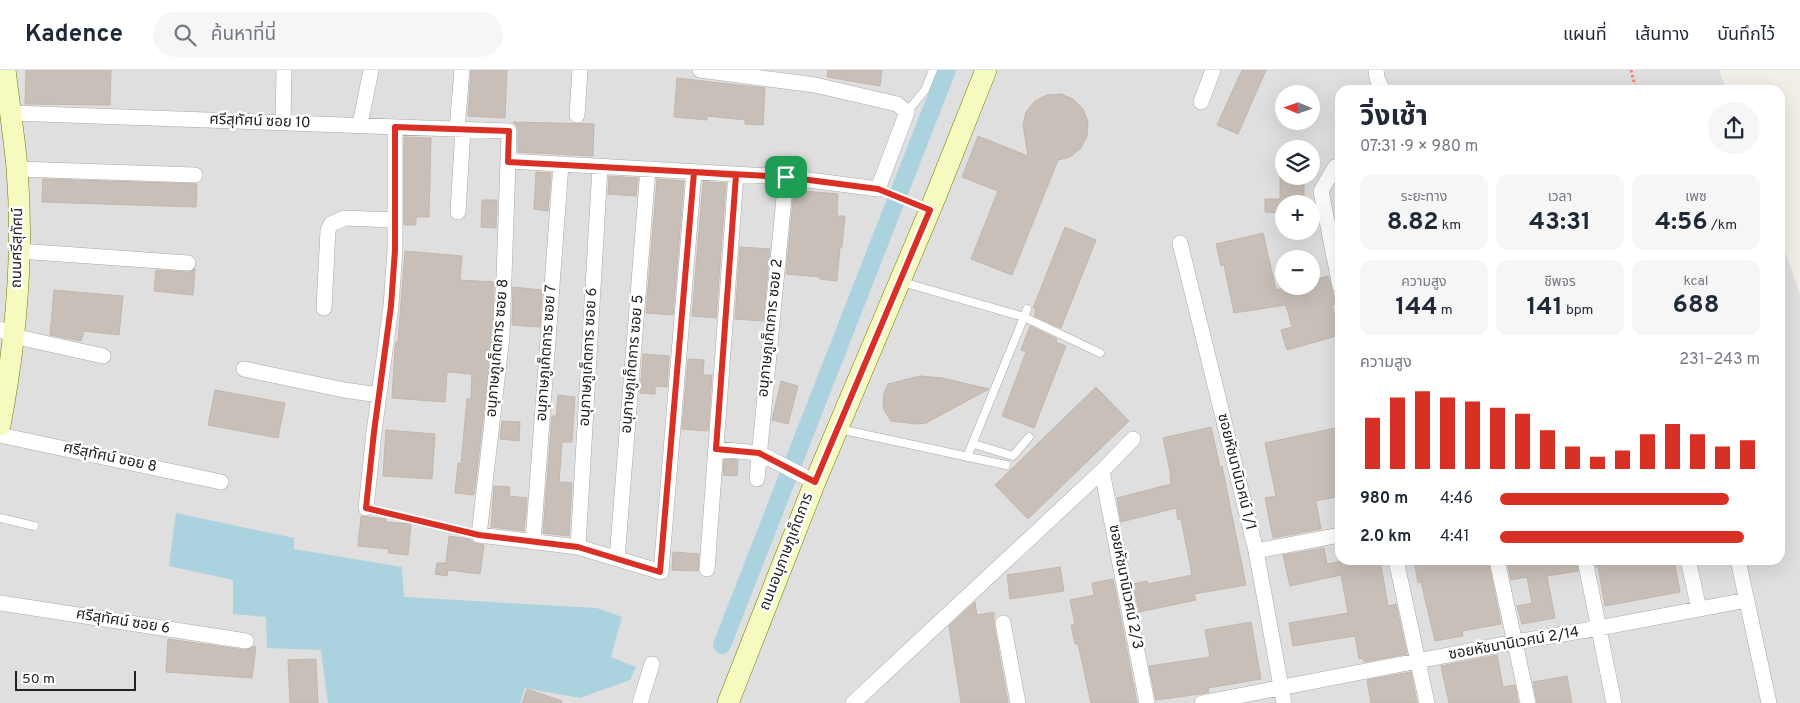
<!DOCTYPE html>
<html lang="th">
<head>
<meta charset="utf-8">
<style>
  :root { --surface:#fff; --page:#f6f6f7; --text:#1f2937; --muted:#747a83; --line:#e0e1e3; --accent:#d93025 }
  body { margin:0; font-family:Overpass,"Noto Sans Thai",sans-serif; background:var(--page); color:var(--text); height:100vh; display:flex; flex-direction:column; font-size:19px; white-space:nowrap }
  * { box-sizing:border-box; margin:0 }
  p { font-size:16px; color:var(--muted) }
  .icon { flex:none; width:28px; height:28px; fill:none; stroke:currentColor; stroke-width:2; stroke-linecap:round; stroke-linejoin:round }
  .map { position:relative; flex:1; overflow:hidden }
  .details { position:absolute; left:1335px; top:15px; width:450px; height:480px; display:flex; flex-direction:column; background:var(--surface); border-radius:15px; box-shadow:0 5px 20px #0002 }
  .details>* { flex:none }
  .needle { width:32px; rotate:272deg }
  .tools { position:absolute; left:1275px; top:15px; display:grid; gap:10px }
  .tools a { display:grid; place-items:center; width:45px; height:45px; border-radius:50%; background:var(--surface); box-shadow:0 5px 20px #0002; font-size:25px }
  .scale { position:absolute; left:15px; bottom:12px; width:121px; box-sizing:border-box; padding-left:5px; border:2px solid #222; border-top:0; font-size:14px; line-height:18px; white-space:nowrap; color:#222; -webkit-text-stroke:4px #fff; paint-order:stroke }
  .pin { position:absolute; display:grid; place-items:center; width:42px; height:42px; color:#fff; margin:-21px; border-radius:10px; box-shadow:0 2px 8px #0006 }
  .round { display:grid; place-items:center; flex:none; width:52px; height:52px; border-radius:26px; background:var(--page) }
  .headline { display:flex; align-items:center; justify-content:space-between; height:85px; padding:0 25px }
  h1 { font-size:28px; font-weight:700; line-height:38px }
  .stats { display:grid; grid-template-columns:repeat(3,1fr); gap:8px; height:85px; padding:5px 25px }
  .stats div { display:grid; align-content:center; border-radius:12px; background:var(--page); text-align:center }
  .stats b { font-size:25px; font-weight:700 }
  .stats small { font-size:14px; font-weight:400 }
  .stats p { font-size:14px }
  .chart { height:140px; padding:10px 25px }
  .chart p { display:flex; justify-content:space-between }
  .chart svg { width:100%; height:90px; margin-top:5px; stroke:var(--accent); stroke-width:6 }
  ul { padding:0 25px; list-style:none; font-size:16px }
  li { display:grid; grid-template-columns:80px 60px 1fr; align-items:center; height:38px }
  li i { height:12px; border-radius:6px; background:var(--accent) }
  header { display:flex; align-items:center; gap:30px; box-sizing:border-box; height:70px; padding:0 25px; background:var(--surface); border-bottom:1px solid var(--line) }
  header strong { font-size:24px }
  nav { display:flex; gap:28px; margin-inline-start:auto; font-size:18px }
  .search { width:350px; height:45px; background:var(--page); display:flex; align-items:center; gap:12px; box-sizing:border-box; padding:0 18px; border-radius:28px; color:var(--muted); font-size:19px }
  .map>svg:first-child { display:block }
  .residential { fill:#e0dfdf; fill-rule:evenodd }
  .water { fill:#aad3df }
  .lines { fill:none; stroke-linecap:round; stroke-linejoin:round }
  .canal { stroke:#aad3df; stroke-width:18 }
  .building { fill:#c7bfb8; stroke:#c4b6ab }
  .lane-casing { stroke:#a9a9a9; stroke-width:9 }
  .street-casing { stroke:#a9a9a9; stroke-width:16 }
  .secondary-casing { stroke:#707d05; stroke-width:22 }
  .path { stroke:#fa8072; stroke-width:3; stroke-dasharray:2.5 2.5; stroke-linecap:butt }
  .lane { stroke:#fff; stroke-width:8 }
  .street { stroke:#fff; stroke-width:15 }
  .secondary { stroke:#f7fabf; stroke-width:21 }
  .route-casing { stroke:#fff; stroke-width:10 }
  .route { stroke:#d93025; stroke-width:6 }
  .labels { text-anchor:middle; dominant-baseline:central; stroke-width:5; stroke-linejoin:round; paint-order:stroke }
  .street-label { font-size:15px; fill:#222; stroke:#fff }
</style>
</head>
<body>
<header>
<strong>Kadence</strong>
<div class="search"><svg class="icon" aria-label="search" viewBox="0 0 24 24"><circle cx="10" cy="10" r="6"/><path d="M15 15l6 6"/></svg>ค้นหาที่นี่</div>
<nav><a>แผนที่</a><a>เส้นทาง</a><a>บันทึกไว้</a></nav>
</header>
<div class="map">
<svg width="1800" height="633" viewBox="0 0 1800 633">
  <rect width="100%" height="100%" fill="#f2efe9"/>
  <path class="residential" d="M0,0H1719L1727,20H1340V490H1780V168L1800,224V633H0ZM1284,24H1311V51H1284ZM1284,79H1311V106H1284ZM1284,134H1311V161H1284ZM1284,189H1311V216H1284Z"/>
  <path class="water" d="M176,443L294,468V479L402,497L404,527L597,538L622,547L611,587L636,597L630,610L580,628L525,618L520,633H328L321,580L267,578L266,547L233,544V510L169,496Z"/>
  <g class="lines">
    <path class="canal" d="M722,575L947,0"/>
  </g>
  <path class="building" d="M26,0H111L110,35L25,34Z
    M471,0H507L505,48L468,46Z
    M828,0H882L880,16L827,7Z
    M1242,0H1266L1238,64L1217,55Z
    M677,8L765,18L763,55L745,54V50L707,46V50L674,47Z
    M1061,24L1073,29L1083,39L1088,52L1087,66L1081,78L1070,87L1058,90L1012,205L971,189L998,121L962,107L978,66L1028,86L1023,55L1026,42L1035,31L1047,25Z
    M513,52L594,54L593,86L518,82V61L517,56Z
    M404,67L431,68L429,147H416V155H404Z
    M536,102L551,103L548,141L534,139Z
    M609,106L638,108L636,126L608,124Z
    M1280,106H1304V134H1284V143L1265,142V129H1280Z
    M43,109L197,114L196,137L42,132Z
    M657,109L684,111L673,245L646,243Z
    M703,112L726,113L716,248L692,246Z
    M794,120L838,124L837,146H845L842,177H840L837,211L820,209V207L786,204Z
    M482,130H497L496,158L481,157Z
    M1065,157L1096,170L1061,258L1034,246L1036,239L1033,238Z
    M1263,163L1276,220L1291,216H1311V211L1328,206L1336,234L1332,235L1340,265L1287,280L1281,260L1292,257L1286,235L1234,243L1224,195L1221,196L1216,174Z
    M740,177L770,179L763,251L735,249Z
    M405,181L462,186L460,210L494,212L493,265L474,425L455,423L458,393L461,394L467,329H471L472,304L447,302L445,332L392,328L395,278L396,272H398Z
    M195,199L193,225L154,221L156,200L187,202Z
    M513,217L542,220L540,257L512,255Z
    M54,220L123,226L119,265L84,261L81,271L50,265Z
    M1030,256L1057,269L1056,272L1066,276L1034,358L1002,346L1026,282L1021,280Z
    M643,284L669,286L667,317L655,316V324L640,323Z
    M688,289L704,290L703,305H712L708,361L682,359Z
    M920,306L942,308L989,319L926,353L916,354L891,351L884,340L883,332L884,323L888,314Z
    M781,311L798,316L788,354L772,350Z
    M1096,317L1129,351L1028,449L995,415Z
    M215,320L285,333L278,368L208,355Z
    M558,325L575,327L572,372H562L559,412L572,413L569,466L543,463L552,346H556Z
    M502,351L520,352L519,371L500,369Z
    M1211,357L1220,397L1222,396L1246,515L1194,524L1196,530L1139,542L1133,514L1147,511L1148,514L1192,505L1181,449L1178,450L1176,438L1121,452L1117,428L1171,414L1170,406H1171L1163,368Z
    M1340,357V426L1316,431L1321,459L1273,468L1265,428L1276,426L1265,373Z
    M386,360L435,364L432,409L383,406Z
    M724,389L738,390L737,406L723,405Z
    M494,416L510,417L509,426L527,428L524,461L491,457Z
    M361,446L386,449V452L411,454L408,485L388,483L389,479L358,476Z
    M449,466L470,469L474,473L484,475L480,504L448,500L447,506L435,504L437,493H446Z
    M1324,478L1327,494L1347,490H1380L1388,536L1396,534L1407,584L1364,592L1363,588L1359,589L1355,566L1293,576L1289,553L1348,543L1341,505L1290,516L1283,485Z
    M673,482L699,484L698,501L672,500Z
    M1414,490H1488L1501,554L1462,561L1463,566L1435,571L1421,512L1418,513Z
    M1507,490H1576L1578,501L1547,506L1555,548L1522,554L1517,536L1532,533L1527,507L1511,510Z
    M1595,490H1674L1680,522L1605,536L1598,497H1596Z
    M1060,497L1064,521L1010,529L1007,505Z
    M1113,509L1115,518L1137,633H1091L1078,574H1075L1071,555L1075,554L1070,530L1094,525L1092,513Z
    M975,532L977,545L994,542V555L1008,633H961L949,556Z
    M1251,552L1261,609L1208,618L1209,622L1200,624L1156,630L1149,596L1210,587L1205,560Z
    M168,569L245,580L256,576L252,608L166,602Z
    M1497,585L1503,617L1515,615L1518,633H1449L1441,596Z
    M316,589L318,633H290L288,590Z
    M1411,602L1417,633H1371L1367,610Z
    M1567,606L1572,633H1537L1533,612Z
    M527,619L562,631L561,633H522Z"/>
  <g class="lines">
    <g class="lane-casing">
      <path id="lane" d="M907,42L925,20L933,0
        M878,119L929,139
        M902,212L1024,247L1027,239
        M839,359L1006,395
        M974,374L1013,386L1029,367
        M967,387L1024,247L1100,283
        M366,438L479,465
        M0,448L34,456"/>
    </g>
    <g class="street-casing">
      <path id="street" d="M1376,0L1377,8L1382,20
        M1201,32L1213,0
        M11,43L509,61L508,91L786,107L878,119L907,42L897,34L815,15L700,0
        M577,45L580,0
        M283,53L284,0
        M360,55L371,0
        M457,59L462,0
        M508,91L502,266L479,465L578,477L661,502L694,102
        M1340,97H1335L1321,121L1340,216
        M17,99L195,105
        M458,142L463,59
        M1180,173L1256,481L1284,633
        M19,181L188,193
        M324,238L328,160L331,154L345,148L395,150
        M0,259L13,266L103,286
        M244,299L344,320L379,325
        M0,365L221,412
        M716,379L759,383L815,412
        M1102,401L1147,633
        M757,409L786,107
        M366,438L374,362L391,236L395,180V57
        M533,472L561,94
        M578,477L600,97
        M1256,481L1340,465
        M617,489L648,99
        M1396,490L1427,633
        M1497,490L1528,633
        M1585,490L1614,633
        M1688,490L1699,539
        M1738,490L1769,633
        M707,499L736,105
        M0,533L246,571
        M1003,553L1018,633
        M640,633L652,594
        M853,633L1102,401L1133,369
        M1202,633L1515,572L1599,558L1747,530"/>
    </g>
    <g class="secondary-casing">
      <path id="secondary" d="M0,355C16,271 24,184 17,98C14,65 9,33 5,0
        M728,633L815,412L935,128L986,0"/>
    </g>
    <path class="path" d="M1631,0L1636,20"/>
    <use href="#lane" class="lane"/>
    <use href="#street" class="street"/>
    <use href="#secondary" class="secondary"/>
  </g>
  <g class="lines">
    <g class="route-casing">
      <path id="route" d="M786,107L508,92L509,61L395,57V180L391,236L374,362L366,438L479,465L578,477L660,502L694,102L736,105L716,379L759,383L815,412L930,140L878,119L786,107"/>
    </g>
    <use href="#route" class="route"/>
  </g>
  <g class="labels">
    <g class="street-label">
      <text transform="translate(260 52) rotate(2)">ศรีสุทัศน์ ซอย 10</text>
      <text transform="translate(18 178) rotate(-89)">ถนนศรีสุทัศน์</text>
      <text transform="translate(771 258) rotate(-84)">อนุภาษภูเก็ตการ ซอย 2</text>
      <text transform="translate(498 278) rotate(-85)">อนุภาษภูเก็ตการ ซอย 8</text>
      <text transform="translate(547 283) rotate(-86)">อนุภาษภูเก็ตการ ซอย 7</text>
      <text transform="translate(589 287) rotate(-87)">อนุภาษภูเก็ตการ ซอย 6</text>
      <text transform="translate(633 294) rotate(-85)">อนุภาษภูเก็ตการ ซอย 5</text>
      <text transform="translate(110 388) rotate(12)">ศรีสุทัศน์ ซอย 8</text>
      <text transform="translate(1236 402) rotate(76)">ซอยหัชนานิเวศน์ 1/1</text>
      <text transform="translate(787 482) rotate(-69)">ถนนอนุภาษภูเก็ตการ</text>
      <text transform="translate(1125 517) rotate(79)">ซอยหัชนานิเวศน์ 2/3</text>
      <text transform="translate(123 552) rotate(9)">ศรีสุทัศน์ ซอย 6</text>
      <text transform="translate(1514 574) rotate(-10)">ซอยหัชนานิเวศน์ 2/14</text>
    </g>
  </g>
</svg>
<div class="tools">
<a><svg class="needle" viewBox="-14 -14 28 28"><path d="M0-13l5 13h-10z" fill="#e53935"/><path d="M0 13l5-13h-10z" fill="#747a83"/></svg></a>
<a><svg class="icon" aria-label="layers" viewBox="0 0 24 24"><path d="M12 4l9 5-9 5-9-5zM3 14l9 5 9-5"/></svg></a>
<a>+</a>
<a>−</a>
</div>
<div class="scale">50 m</div>
<div class="pin" style="left:786px;top:107px;background:#1e9e55"><svg class="icon" aria-label="arrive" viewBox="0 0 24 24"><path d="M6 21V4h12l-3 4 3 4H6"/></svg></div>
<section class="details">
<div class="headline"><div><h1>วิ่งเช้า</h1><p>07:31 · 9 × 980 m</p></div><a class="round"><svg class="icon" aria-label="share" viewBox="0 0 24 24"><path d="M12 15V3M7 8l5-5 5 5M5 13v7h14v-7"/></svg></a></div>
<div class="stats">
<div><p>ระยะทาง</p><b>8.82<small> km</small></b></div>
<div><p>เวลา</p><b>43:31</b></div>
<div><p>เพซ</p><b>4:56<small> /km</small></b></div>
</div>
<div class="stats">
<div><p>ความสูง</p><b>144<small> m</small></b></div>
<div><p>ชีพจร</p><b>141<small> bpm</small></b></div>
<div><p>kcal</p><b>688</b></div>
</div>
<div class="chart"><p><span>ความสูง</span>231–243 m</p>
<svg viewBox="0 0 160 44" preserveAspectRatio="none"><path d="M5 44V19M15 44V9M25 44V6M35 44V9M45 44V11M55 44V14M65 44V17M75 44V25M85 44V33M95 44V38M105 44V35M115 44V27M125 44V22M135 44V27M145 44V33M155 44V30"/></svg>
</div>
<ul>
<li><b>980 m</b>4:46<i style="width:88%"></i></li>
<li><b>2.0 km</b>4:41<i style="width:94%"></i></li>
</ul>
</section>
</div>
</body>
</html>
